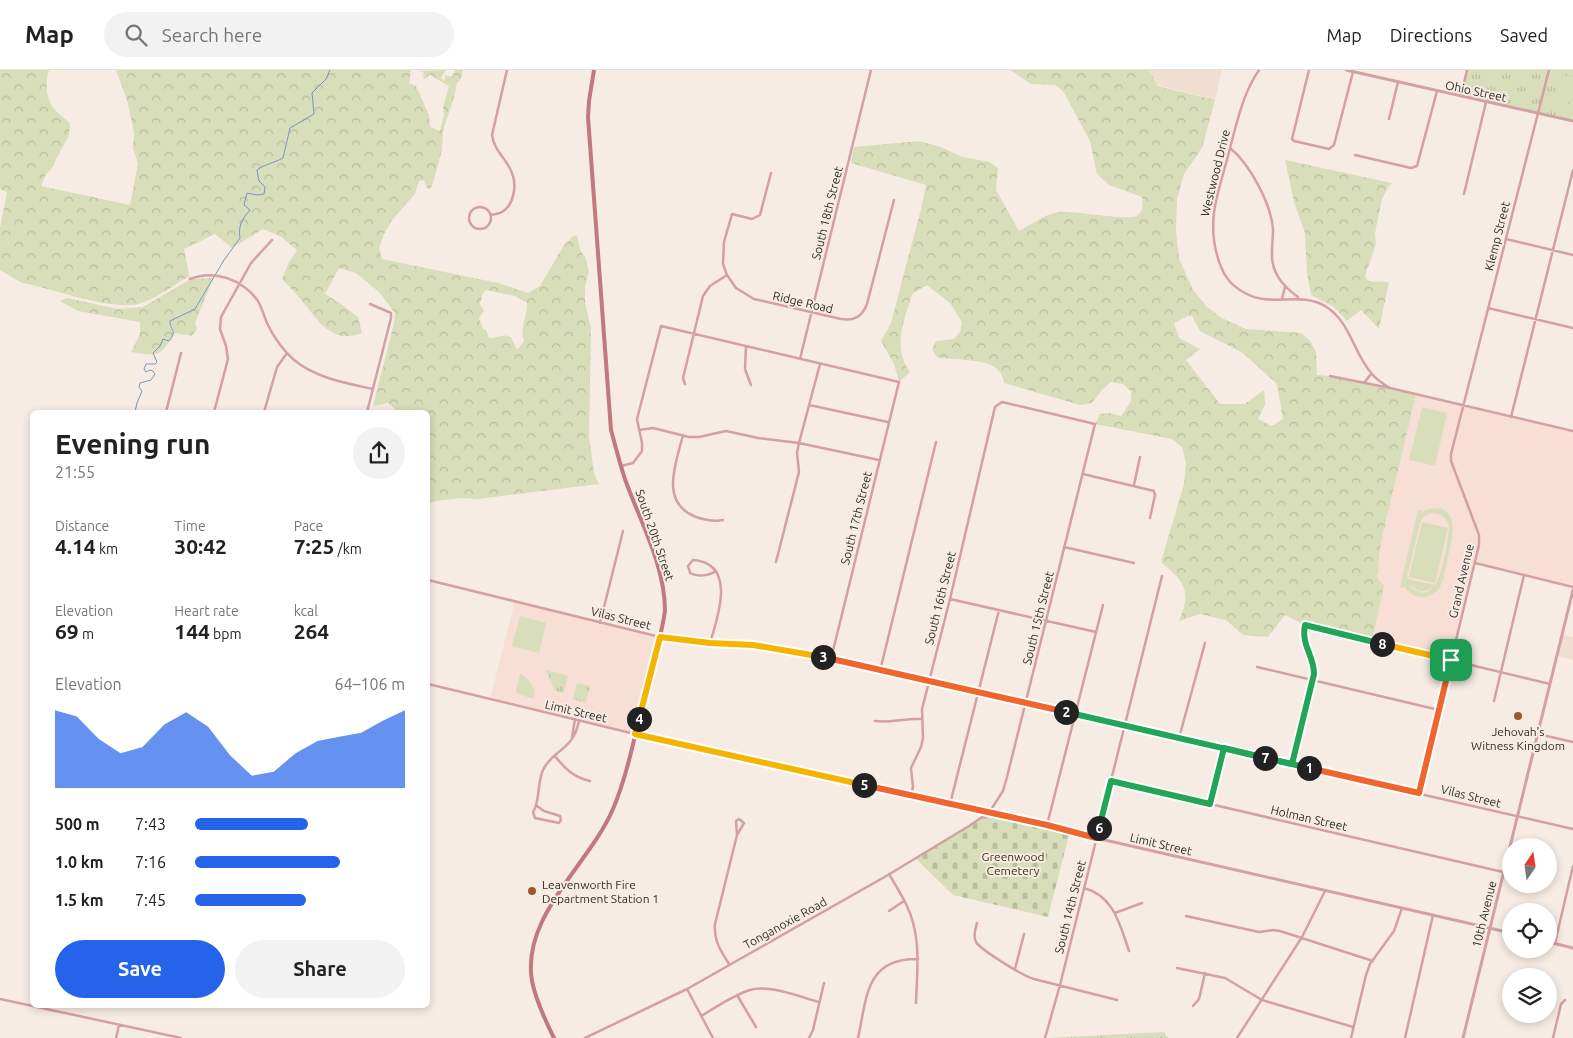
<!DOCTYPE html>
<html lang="en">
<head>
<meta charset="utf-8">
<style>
  :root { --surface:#fff; --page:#f2f2f2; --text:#222; --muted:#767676; --line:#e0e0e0; --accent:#2563eb }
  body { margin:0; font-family:Ubuntu,sans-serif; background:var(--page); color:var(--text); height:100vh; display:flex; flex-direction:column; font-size:19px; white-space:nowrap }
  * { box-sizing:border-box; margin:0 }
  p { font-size:16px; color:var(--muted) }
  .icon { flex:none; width:28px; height:28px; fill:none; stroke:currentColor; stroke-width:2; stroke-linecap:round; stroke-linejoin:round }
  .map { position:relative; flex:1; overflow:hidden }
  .sheet { position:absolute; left:30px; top:340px; width:400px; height:598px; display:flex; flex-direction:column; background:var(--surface); border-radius:8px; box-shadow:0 2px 8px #0003 }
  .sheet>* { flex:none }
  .needle { width:32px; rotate:13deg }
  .buttons { position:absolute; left:1502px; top:768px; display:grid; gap:10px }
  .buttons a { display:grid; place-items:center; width:55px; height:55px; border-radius:50%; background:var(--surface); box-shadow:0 2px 8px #0003; font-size:25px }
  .pin { position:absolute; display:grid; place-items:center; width:42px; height:42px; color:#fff; margin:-21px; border-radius:10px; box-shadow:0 2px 8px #0006 }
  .km { position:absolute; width:25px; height:25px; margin:-12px; border-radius:50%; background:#222; color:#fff; font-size:14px; line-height:25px; text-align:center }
  .round { display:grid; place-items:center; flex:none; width:52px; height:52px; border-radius:26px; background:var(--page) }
  .summary { display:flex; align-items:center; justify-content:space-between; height:85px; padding:0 25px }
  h1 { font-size:28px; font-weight:700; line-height:38px }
  .stats { display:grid; grid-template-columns:repeat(3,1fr); gap:8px; height:85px; padding:5px 25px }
  .stats div { display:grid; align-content:center }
  .stats b { font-size:21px; font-weight:700 }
  .stats small { font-size:14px; font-weight:400 }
  .stats p { font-size:14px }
  .chart { height:140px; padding:10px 25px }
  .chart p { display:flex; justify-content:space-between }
  .chart svg { width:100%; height:90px; margin-top:5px; fill:var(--accent); opacity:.7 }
  .cta { display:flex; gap:10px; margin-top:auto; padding:10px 25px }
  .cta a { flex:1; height:58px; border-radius:30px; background:var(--accent); color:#fff; font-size:20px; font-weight:700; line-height:58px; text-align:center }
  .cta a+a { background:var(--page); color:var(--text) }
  ul { padding:0 25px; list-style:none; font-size:16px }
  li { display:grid; grid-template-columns:80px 60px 1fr; align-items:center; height:38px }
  li i { height:12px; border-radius:6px; background:var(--accent) }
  header { display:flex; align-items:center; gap:30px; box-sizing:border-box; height:70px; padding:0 25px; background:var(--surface); border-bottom:1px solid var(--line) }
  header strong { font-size:24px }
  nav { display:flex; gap:28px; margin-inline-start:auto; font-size:18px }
  .search { width:350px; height:45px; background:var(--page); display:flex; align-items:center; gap:12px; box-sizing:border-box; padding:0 18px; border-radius:28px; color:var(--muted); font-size:19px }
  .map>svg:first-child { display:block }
  .built { fill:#f0ded1 }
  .education { fill:#f7dfd6 }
  .forest { fill:url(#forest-crowns); fill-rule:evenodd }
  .cemetery { fill:url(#cemetery-stones) }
  .park { fill:url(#park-tufts) }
  .garden { fill:#d8ddba; fill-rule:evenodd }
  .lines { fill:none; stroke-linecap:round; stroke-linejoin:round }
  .stream { stroke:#7895c1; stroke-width:1 }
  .minor { stroke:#d3a0a3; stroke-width:2.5 }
  .tertiary { stroke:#d3a0a3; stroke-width:3 }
  .secondary { stroke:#c1797f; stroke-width:4 }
  .split-1-casing { stroke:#fff; stroke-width:10 }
  .split-2-casing { stroke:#fff; stroke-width:10 }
  .split-3-casing { stroke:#fff; stroke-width:10 }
  .split-4-casing { stroke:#fff; stroke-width:10 }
  .split-5-casing { stroke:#fff; stroke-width:10 }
  .split-6-casing { stroke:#fff; stroke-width:10 }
  .split-7-casing { stroke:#fff; stroke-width:10 }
  .split-8-casing { stroke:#fff; stroke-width:10 }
  .split-9-casing { stroke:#fff; stroke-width:10 }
  .split-1 { stroke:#f0652b; stroke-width:6 }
  .split-2 { stroke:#22a559; stroke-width:6 }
  .split-3 { stroke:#f0652b; stroke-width:6 }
  .split-4 { stroke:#f5b400; stroke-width:6 }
  .split-5 { stroke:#f5b400; stroke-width:6 }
  .split-6 { stroke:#f0652b; stroke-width:6 }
  .split-7 { stroke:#22a559; stroke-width:6 }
  .split-8 { stroke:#22a559; stroke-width:6 }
  .split-9 { stroke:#f5b400; stroke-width:6 }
  .poi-dot { fill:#9c582a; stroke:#f7ece4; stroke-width:2 }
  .labels { text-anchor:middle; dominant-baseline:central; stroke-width:4; stroke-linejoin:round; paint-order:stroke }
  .street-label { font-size:12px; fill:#322e2b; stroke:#f7ece4 }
  .poi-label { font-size:12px; fill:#322e2b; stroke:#f7ece4 }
  .park-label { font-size:12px; fill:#35380e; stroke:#f7ece4 }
</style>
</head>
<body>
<header>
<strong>Map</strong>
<div class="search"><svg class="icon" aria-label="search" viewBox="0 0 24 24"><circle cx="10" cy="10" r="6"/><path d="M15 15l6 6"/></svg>Search here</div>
<nav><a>Map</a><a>Directions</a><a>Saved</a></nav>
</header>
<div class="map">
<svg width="1573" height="968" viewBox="0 0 1573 968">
  <defs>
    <pattern id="forest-crowns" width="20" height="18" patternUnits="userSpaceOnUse" patternTransform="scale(1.25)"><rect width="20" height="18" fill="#d8ddba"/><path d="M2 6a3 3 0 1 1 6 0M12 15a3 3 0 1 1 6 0" fill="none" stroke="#babea0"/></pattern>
    <pattern id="cemetery-stones" width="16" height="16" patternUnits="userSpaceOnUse" patternTransform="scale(1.25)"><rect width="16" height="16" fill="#d8ddba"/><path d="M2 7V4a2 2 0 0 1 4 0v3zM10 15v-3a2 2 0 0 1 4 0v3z" fill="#babea0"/></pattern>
    <pattern id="park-tufts" width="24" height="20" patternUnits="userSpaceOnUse" patternTransform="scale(1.25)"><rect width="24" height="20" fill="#d8ddba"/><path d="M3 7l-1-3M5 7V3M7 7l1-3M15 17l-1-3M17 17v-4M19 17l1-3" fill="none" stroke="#babea0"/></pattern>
  </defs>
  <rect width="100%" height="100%" fill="#f7ece4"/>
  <path class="built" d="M1149,0H1222L1215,30L1158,15Z
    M1562,564L1573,567V590L1557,586Z"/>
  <path class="education" d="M1416,325L1573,362V517L1475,493L1451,590L1372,571L1384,516L1377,507L1381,472Z
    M515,531L660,567L635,664L490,629Z"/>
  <path class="forest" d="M0,0H49C45,12 46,29 54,39C58,44 65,48 70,53L69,65L50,101L46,104L41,116L130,135L138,93L133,78L134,63L127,30L116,0H411L409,13L416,16L429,45L430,57L440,61L444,44L443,38L449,16L433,7L430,4L425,9L423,7L424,3L420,1L446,0L441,8L445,11V5L452,7L455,0H463L461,9L457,13L454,27L443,61L442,80L432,116L429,119L426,117L424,110L419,111L415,124L392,150L384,164L379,178L382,189L498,213L528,223L540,216L564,175L573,166H577L580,180L586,189L589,202L585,216V232L591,259L589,366L594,403L599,414L477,429L461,428L428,432V342H395L394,338L388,333L373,336L394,253L395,243L379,222L356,203L339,198L325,224L341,234L358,247L362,263C333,275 319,252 303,232C297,224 289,217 282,209L288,194L297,180L280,166L263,159L232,178L215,164L184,179L190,209L213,208L195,253L197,259L192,266L175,263C159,288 159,286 131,282L140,264V252L78,241L60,231L67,228L118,239L143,237L189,210V206C174,215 158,227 142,233C116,242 59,221 32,215L22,213L0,200V158L7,122L0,119ZM486,220L515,226L527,233C528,247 519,257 524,271L518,279L516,278L511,267C503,263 497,269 489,268L486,260L483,259L479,248L484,241L480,234L483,223Z
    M1010,0H1149L1158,16L1215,30L1202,78L1184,104L1177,129L1176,160L1179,188L1193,220L1207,237L1222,248L1246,259L1302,263L1311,272L1316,282L1317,305L1330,306L1416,325L1381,472L1377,507L1384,516L1372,571L1305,555L1285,545L1268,567L1243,565L1226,550L1200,544L1179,551C1192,521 1185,512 1161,492L1184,414L1186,393L1182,377L1172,369L1095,354L1100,344L1109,343L1121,346L1131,331V321L1123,314L1111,312L1102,320L1092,333L1080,335L1004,313C1003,309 1002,305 1000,302C989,287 954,291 937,287L932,279L936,271L954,269L960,262L962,252L950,233L927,215L912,224C904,252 892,276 910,302L899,312L894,294L881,271L891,253L922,135L926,115L851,93L854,77L919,71L941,77L962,87L989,92L998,98L996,120L1019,161C1031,155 1045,144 1058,142C1074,140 1130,152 1138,145C1143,141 1143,132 1142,127L1109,115L1097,104L1090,71L1063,21L1055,15L1031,14ZM1188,246H1192L1200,261L1243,283L1277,314L1283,349L1272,356L1258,349L1265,334L1264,320L1245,334H1220L1186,290L1200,279L1179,268L1174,253Z
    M1285,90L1392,113L1388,117L1382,129L1375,163L1376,174L1365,206L1367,210C1375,213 1381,211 1389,212L1379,259L1361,240L1347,251L1334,237L1311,225L1307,203L1305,163L1294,132Z"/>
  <path class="cemetery" d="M988,743L1070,761L1048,847L953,825L915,788L969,756Z"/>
  <path class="park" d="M1467,0H1573V51L1461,26Z
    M546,600L568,606L563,623L555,621Z
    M577,613L590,616L586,633L573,629Z
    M1164,962L1168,968H1048Z"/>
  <path class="garden" d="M1560,5L1573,7V30L1564,35H1553L1558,6Z
    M1422,337L1447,343L1435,396L1409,390Z
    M1428,439C1464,432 1451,473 1447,491C1445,500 1444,513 1437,521C1427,531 1411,528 1404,516L1403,518L1400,517L1418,440L1422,441V442ZM1431,443C1443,443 1450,450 1449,462C1445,479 1441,540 1412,518L1407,507L1420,453L1423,447Z
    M1422,452L1448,458L1435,513L1409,507Z
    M1408,509L1435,515C1425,525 1412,522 1408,509Z
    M520,546L546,553L539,583L512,576Z
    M520,604C530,609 536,617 534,629L518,624L516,621Z"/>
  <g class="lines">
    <path class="stream" d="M135,342L137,333L142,321L139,317L140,313L151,310L155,304L153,301L150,300L146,302L144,299L146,294H155L157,292L153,283L160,276L163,269L169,271C178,260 170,261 170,251L195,239L224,190L240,168C238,156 242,149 250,140L244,135L247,123L257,125L264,124L265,117L259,111L257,100C265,94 274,93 283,88L290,58L314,44L312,23L326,9L330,0"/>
    <path class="minor" d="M1259,0C1243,23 1237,52 1230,78C1221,116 1206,145 1217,185C1222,203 1228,214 1245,223C1271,238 1300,221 1325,236C1351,252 1353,283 1372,304C1377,310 1383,314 1390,318
      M1309,0L1292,69L1294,71L1329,79L1334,75L1353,2
      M1461,26L1467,0
      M1389,49L1398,12
      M1230,78C1250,94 1271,134 1273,159C1273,167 1272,175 1272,183C1271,203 1283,216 1298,227
      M1355,85L1411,98L1417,96L1437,21
      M771,103L760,145L752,149L732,144L724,172L723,194L727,205L736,218L754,229L841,249C854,251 862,247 867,234L894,130
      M1464,124L1486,32
      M469 148a11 11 0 1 1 22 0a11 11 0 1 1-22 0Z
      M491,145C494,144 499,144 502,142C514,135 517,115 512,103C507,89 494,81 492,65L507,0
      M1506,169L1573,185
      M190,209C215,199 243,210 258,231C262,238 264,246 267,253C273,266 283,280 294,290C316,308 345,313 373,319
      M1282,229L1285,217
      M1488,238L1573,258
      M746,276L745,299L751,315
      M800,289L871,0
      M1330,306L1390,318L1573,361
      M1364,313L1371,304
      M685,314L683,308L703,226L710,216L727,205
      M809,335L888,352
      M166,342L181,283
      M214,342L228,289L226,276L220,259L221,247L251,193L272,170
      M264,342L277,297L287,283
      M367,342L391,248V243L370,234
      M1511,347L1573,100
      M639,360L653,358L689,367H699L726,361L758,368L799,373L879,390
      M683,365C676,393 659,433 696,447C705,450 714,452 723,450
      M621,396L633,393L642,381V373L637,349L661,256L899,312L831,589
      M1083,404L1154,421L1155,425L1150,448
      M1134,415L1140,387
      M1064,477L1134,493
      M776,492L799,402L797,383L799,373L820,294
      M1475,493L1573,517
      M428,510L660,567L710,573L753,575L831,589L1573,759
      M950,529L1096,562
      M600,553L623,461
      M710,573C718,547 737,493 693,490L688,496L690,503C697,507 709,506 716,501
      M1257,597L1439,640
      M880,601L936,372
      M428,614L635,664
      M1494,631L1524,505
      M875,651C891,653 905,648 921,649
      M1538,664L1573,672
      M572,668L575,649
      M1179,668L1205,573
      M555,686C565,699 574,707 590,711
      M1291,694L1314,604C1314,585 1301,576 1305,555L1550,614
      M1111,711L1503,802
      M1419,723L1479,475V465L1451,391V384L1549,0
      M950,734L999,540
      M1210,734L1224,678
      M537,736L544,741L560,746L561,750L559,753L535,748L533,742C540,733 537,713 543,700C553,679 573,681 579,651
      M1047,755L1103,535
      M889,804C895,814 901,824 906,834C922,866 917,899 916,933
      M1084,818C1114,826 1120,855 1129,881
      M889,841L904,831
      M1115,843L1142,833
      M1186,846L1259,862L1273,860L1280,861L1373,891
      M977,853C975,859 973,866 976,872C981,880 1023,906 1034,909L1117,930
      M1555,873L1573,796
      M729,894C720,880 714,871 715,854L737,765L744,753L739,749L736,751L737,765
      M1177,898L1225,908L1262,930L1353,957
      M1015,899L1024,864
      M687,919L713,968
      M737,925L756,957
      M0,929L181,968
      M1193,936L1199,929L1205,903
      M701,946C717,937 733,925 750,920C769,914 800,927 819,932
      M116,968L119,955
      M585,968L687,919L888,805L969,756L988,743L992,738L1003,721L1007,707L1095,354L1002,332L995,337L950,529L922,639L923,668L921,677L911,698L913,717L911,725
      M809,968L813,960L824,913
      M858,968C867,928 865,888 918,889
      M1045,968L1060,915L1162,506
      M1237,968L1302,867L1325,821
      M1351,968L1366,905L1370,894L1394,861L1402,838
      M1405,968L1433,845
      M1553,968L1561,934L1565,930"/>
    <path class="tertiary" d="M1346,0L1573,51
      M635,664L703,680L1047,755L1096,768L1511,863
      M1549,872L1573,878
      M1463,968L1573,520"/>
    <path class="secondary" d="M554,968C545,950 536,931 532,911C521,846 589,795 613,739C626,708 633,674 641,641C649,608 660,574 665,541C665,496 641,453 626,412C620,395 616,378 611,360L588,47L589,31L594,0"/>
  </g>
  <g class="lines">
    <g class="split-1-casing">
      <path id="split-1" d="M1309,698L1419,723L1451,590"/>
    </g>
    <g class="split-2-casing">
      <path id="split-2" d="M1066,642L1309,698"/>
    </g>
    <g class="split-3-casing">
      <path id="split-3" d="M823,587L1066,642"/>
    </g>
    <g class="split-4-casing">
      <path id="split-4" d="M639,649L660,567L710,573L753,575L823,587"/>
    </g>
    <g class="split-5-casing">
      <path id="split-5" d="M639,649L635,664L864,715"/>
    </g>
    <g class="split-6-casing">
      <path id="split-6" d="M864,715L1047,755L1096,768L1099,758"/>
    </g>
    <g class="split-7-casing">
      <path id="split-7" d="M1099,758L1111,711L1210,734L1224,678L1265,688"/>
    </g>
    <g class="split-8-casing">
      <path id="split-8" d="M1265,688L1292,694L1314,604C1314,585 1301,576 1305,555L1382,574"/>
    </g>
    <g class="split-9-casing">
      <path id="split-9" d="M1382,574L1451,590"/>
    </g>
    <use href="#split-1" class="split-1"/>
    <use href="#split-2" class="split-2"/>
    <use href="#split-3" class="split-3"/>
    <use href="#split-4" class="split-4"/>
    <use href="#split-5" class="split-5"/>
    <use href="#split-6" class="split-6"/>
    <use href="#split-7" class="split-7"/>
    <use href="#split-8" class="split-8"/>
    <use href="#split-9" class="split-9"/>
  </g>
  <g class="poi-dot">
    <circle cx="1518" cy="646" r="5"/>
    <circle cx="532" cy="821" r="5"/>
  </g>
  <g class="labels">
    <g class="street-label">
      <text transform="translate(1476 21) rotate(12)">Ohio Street</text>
      <text transform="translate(1215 103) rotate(-76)">Westwood Drive</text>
      <text transform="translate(827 143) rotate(-76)">South 18th Street</text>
      <text transform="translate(1497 166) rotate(-76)">Klemp Street</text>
      <text transform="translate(803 232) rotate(13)">Ridge Road</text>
      <text transform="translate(856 448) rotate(-76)">South 17th Street</text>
      <text transform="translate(655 465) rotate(71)">South 20th Street</text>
      <text transform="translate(1461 511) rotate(-77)">Grand Avenue</text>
      <text transform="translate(940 528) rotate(-76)">South 16th Street</text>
      <text transform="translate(621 548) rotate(14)">Vilas Street</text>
      <text transform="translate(1038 548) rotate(-76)">South 15th Street</text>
      <text transform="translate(576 641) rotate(13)">Limit Street</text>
      <text transform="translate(1471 726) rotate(14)">Vilas Street</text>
      <text transform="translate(1309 748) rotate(13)">Holman Street</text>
      <text transform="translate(1161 774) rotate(13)">Limit Street</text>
      <text transform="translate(1070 837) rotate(-76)">South 14th Street</text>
      <text transform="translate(1484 844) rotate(-76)">10th Avenue</text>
      <text transform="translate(785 853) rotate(-29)">Tonganoxie Road</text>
    </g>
    <g class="poi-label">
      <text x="1518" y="661">Jehovah's<tspan x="1518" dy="14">Witness Kingdom</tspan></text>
      <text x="542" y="814" text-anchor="start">Leavenworth Fire<tspan x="542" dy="14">Department Station 1</tspan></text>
    </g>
    <g class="park-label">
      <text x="1013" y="786">Greenwood<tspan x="1013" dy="14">Cemetery</tspan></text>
    </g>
  </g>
</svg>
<div class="buttons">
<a><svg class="needle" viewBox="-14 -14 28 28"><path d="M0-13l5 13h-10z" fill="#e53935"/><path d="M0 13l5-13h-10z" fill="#767676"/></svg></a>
<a><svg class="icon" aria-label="locate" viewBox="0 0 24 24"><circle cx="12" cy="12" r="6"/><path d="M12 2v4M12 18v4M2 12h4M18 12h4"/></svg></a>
<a><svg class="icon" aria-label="layers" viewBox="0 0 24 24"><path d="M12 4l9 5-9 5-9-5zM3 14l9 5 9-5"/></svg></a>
</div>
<div class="pin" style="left:1451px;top:590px;background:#1e9e55"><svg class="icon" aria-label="arrive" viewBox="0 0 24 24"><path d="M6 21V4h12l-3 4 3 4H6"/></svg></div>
<b class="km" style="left:1309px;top:698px">1</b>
<b class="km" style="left:1066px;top:642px">2</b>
<b class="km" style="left:823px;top:587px">3</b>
<b class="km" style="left:639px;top:649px">4</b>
<b class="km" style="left:864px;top:715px">5</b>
<b class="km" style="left:1099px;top:758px">6</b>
<b class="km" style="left:1265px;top:688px">7</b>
<b class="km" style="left:1382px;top:574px">8</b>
<section class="sheet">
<div class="summary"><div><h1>Evening run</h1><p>21:55</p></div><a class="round"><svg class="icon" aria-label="share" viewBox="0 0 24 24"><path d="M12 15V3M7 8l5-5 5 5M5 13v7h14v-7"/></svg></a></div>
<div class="stats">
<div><p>Distance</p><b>4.14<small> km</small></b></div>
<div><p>Time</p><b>30:42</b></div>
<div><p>Pace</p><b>7:25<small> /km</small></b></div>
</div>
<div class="stats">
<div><p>Elevation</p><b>69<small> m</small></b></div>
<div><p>Heart rate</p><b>144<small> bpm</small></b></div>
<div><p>kcal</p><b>264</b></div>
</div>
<div class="chart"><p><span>Elevation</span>64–106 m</p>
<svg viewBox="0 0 160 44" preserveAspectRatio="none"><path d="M0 44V6L10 9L20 20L30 27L40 24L50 13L60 7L70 14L80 28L90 38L100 36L110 27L120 21L130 19L140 17L150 11L160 6V44z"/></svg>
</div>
<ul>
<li><b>500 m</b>7:43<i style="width:54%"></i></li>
<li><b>1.0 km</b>7:16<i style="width:69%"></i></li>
<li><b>1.5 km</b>7:45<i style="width:53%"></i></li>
</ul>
<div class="cta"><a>Save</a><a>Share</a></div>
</section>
</div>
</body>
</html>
